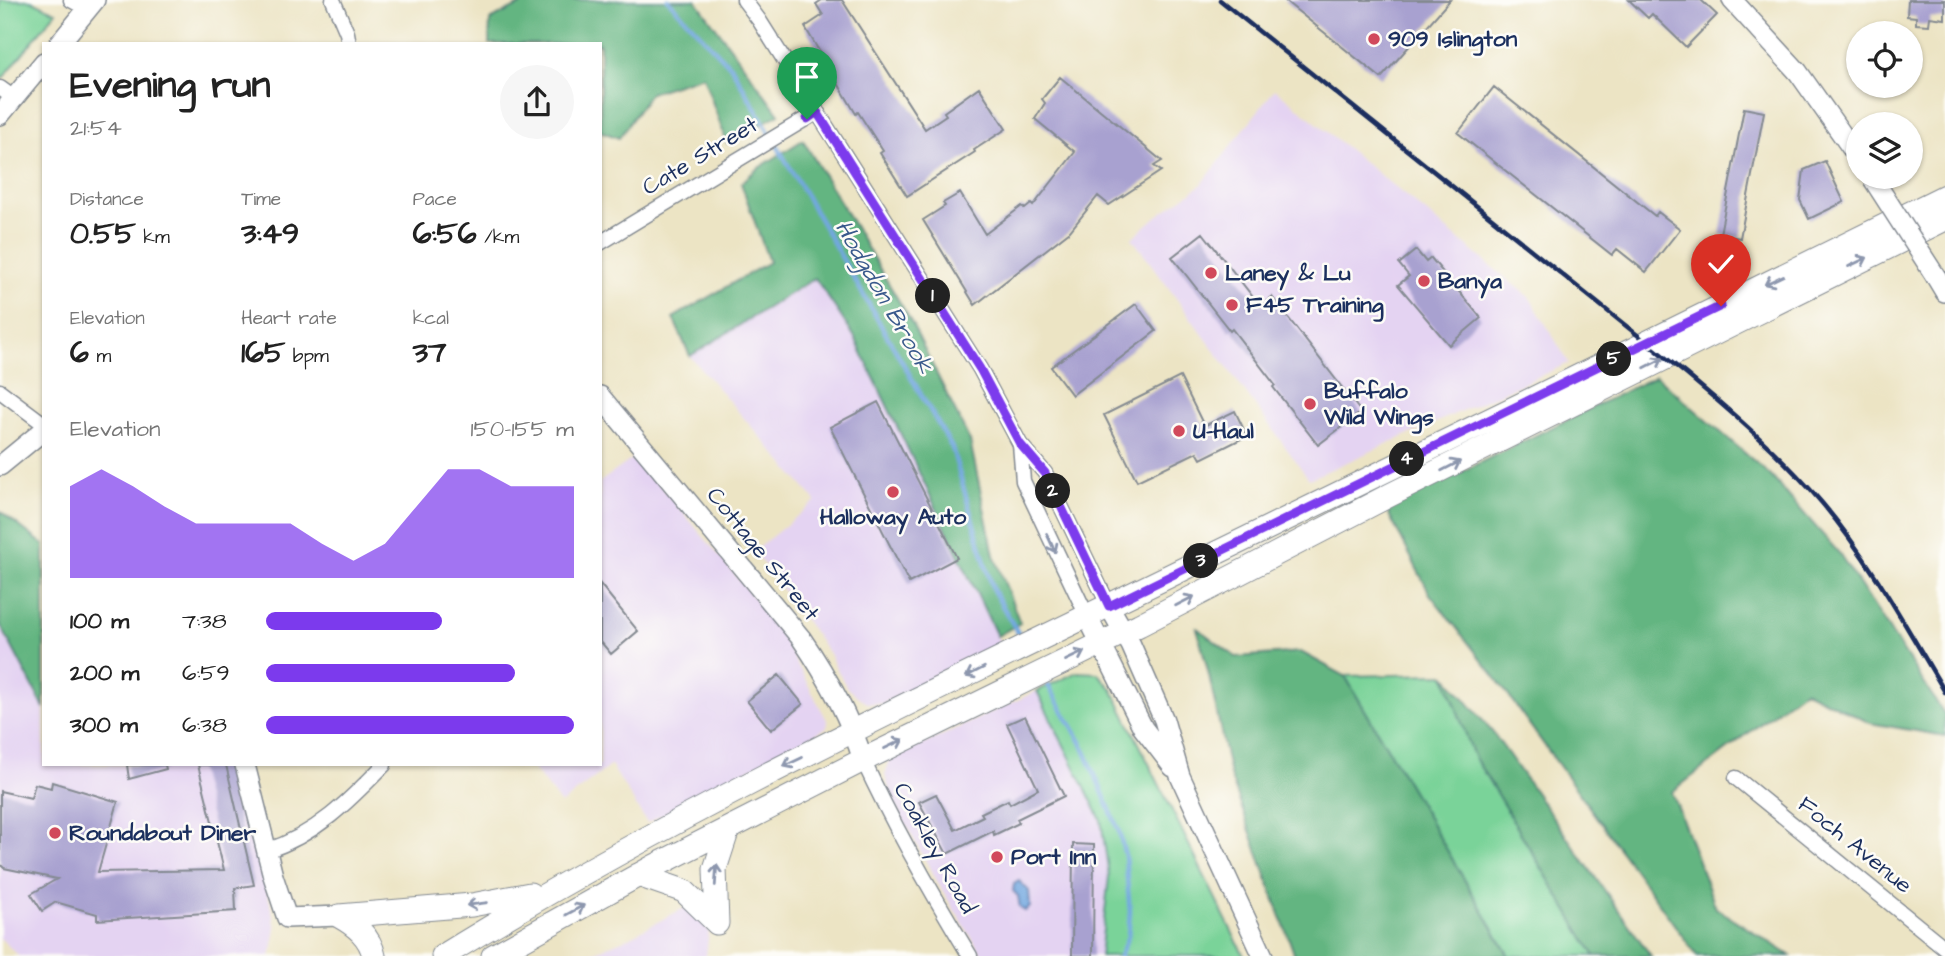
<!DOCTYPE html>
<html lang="en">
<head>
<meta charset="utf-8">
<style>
  :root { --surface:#fff; --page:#f6f6f6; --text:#222; --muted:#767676; --accent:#7c3aed }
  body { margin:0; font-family:"Architects Daughter",sans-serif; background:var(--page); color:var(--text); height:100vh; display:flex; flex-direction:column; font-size:26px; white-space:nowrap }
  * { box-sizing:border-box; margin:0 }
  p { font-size:23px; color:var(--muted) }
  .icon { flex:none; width:38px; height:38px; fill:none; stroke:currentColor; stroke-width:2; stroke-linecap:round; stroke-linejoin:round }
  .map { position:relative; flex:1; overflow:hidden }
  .sheet { position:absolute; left:42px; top:42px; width:560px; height:724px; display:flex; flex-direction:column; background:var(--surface); border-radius:0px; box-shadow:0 2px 5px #0004 }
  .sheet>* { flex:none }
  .controls { position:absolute; left:1846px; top:21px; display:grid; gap:14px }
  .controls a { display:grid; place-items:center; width:77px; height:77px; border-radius:50%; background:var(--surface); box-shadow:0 2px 5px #0004; font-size:35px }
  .pin { position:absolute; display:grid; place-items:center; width:60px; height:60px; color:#fff; margin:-72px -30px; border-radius:50% 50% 50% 0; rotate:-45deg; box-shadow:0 0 7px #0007 }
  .pin .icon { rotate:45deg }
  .km { position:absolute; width:35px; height:35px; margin:-18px; border-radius:50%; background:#222; color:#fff; font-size:19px; line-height:35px; text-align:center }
  .round { display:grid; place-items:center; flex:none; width:74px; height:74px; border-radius:37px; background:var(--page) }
  .headline { display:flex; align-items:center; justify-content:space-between; height:119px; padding:0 28px }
  h1 { font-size:38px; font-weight:800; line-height:52px }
  .metrics { display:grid; grid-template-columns:repeat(3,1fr); gap:10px; height:119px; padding:7px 28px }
  .metrics div { display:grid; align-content:center }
  .metrics b { font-size:30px; font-weight:800 }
  .metrics small { font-size:19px; font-weight:400 }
  .metrics p { font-size:19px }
  .chart { height:196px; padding:14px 28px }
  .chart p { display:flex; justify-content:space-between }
  .chart svg { width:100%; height:126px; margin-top:7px; fill:var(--accent); opacity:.7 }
  ul { padding:0 28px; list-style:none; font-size:23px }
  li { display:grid; grid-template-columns:112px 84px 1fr; align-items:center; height:52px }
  li i { height:18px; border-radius:9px; background:var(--accent) }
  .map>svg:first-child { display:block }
  .built { fill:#e4d3f2 }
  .green { fill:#7ad399; stroke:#4a817c; stroke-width:2 }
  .forest { fill:#63b581; stroke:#3f7270; stroke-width:2 }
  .water { fill:#72a7e0; stroke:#466b9f; stroke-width:2 }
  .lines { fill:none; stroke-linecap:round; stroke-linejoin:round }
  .stream { stroke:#72a7e0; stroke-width:4.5 }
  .building { fill:#a8a1d0 }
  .street-casing { stroke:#848a91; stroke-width:17 }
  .secondary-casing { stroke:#848a91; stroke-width:22 }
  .primary-casing { stroke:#848a91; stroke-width:25 }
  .street { stroke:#fff; stroke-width:14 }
  .secondary { stroke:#fff; stroke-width:19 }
  .primary { stroke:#fff; stroke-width:23 }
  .rail { stroke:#1b2f5e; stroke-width:4.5 }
  .secondary-bridge-casing { stroke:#848a91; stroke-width:22; stroke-linecap:butt }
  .secondary-bridge { stroke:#fff; stroke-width:19 }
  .oneway { stroke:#8d97ae }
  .route-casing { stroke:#fff; stroke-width:14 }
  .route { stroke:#7c3aed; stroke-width:9 }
  .poi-dot { fill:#d1495b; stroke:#fdfcf7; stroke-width:2.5 }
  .labels { text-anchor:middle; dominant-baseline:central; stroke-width:5; stroke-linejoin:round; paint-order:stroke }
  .poi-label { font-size:23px; font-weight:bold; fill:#1b2f5e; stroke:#fdfcf7; text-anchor:start }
  .street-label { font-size:23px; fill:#1b2f5e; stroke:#fdfcf7 }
  .water-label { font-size:24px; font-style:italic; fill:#39598c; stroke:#fdfcf7 }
</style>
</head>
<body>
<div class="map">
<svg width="1945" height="956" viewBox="0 0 1945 956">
  <rect width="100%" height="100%" fill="#fdfcf7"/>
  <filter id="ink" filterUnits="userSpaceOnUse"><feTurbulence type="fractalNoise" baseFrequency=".0143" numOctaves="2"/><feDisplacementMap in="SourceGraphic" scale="14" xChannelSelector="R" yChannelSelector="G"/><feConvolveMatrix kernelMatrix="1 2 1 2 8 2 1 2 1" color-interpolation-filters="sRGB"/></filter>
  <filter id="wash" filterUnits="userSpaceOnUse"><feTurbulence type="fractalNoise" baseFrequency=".00686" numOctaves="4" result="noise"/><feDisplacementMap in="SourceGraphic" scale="28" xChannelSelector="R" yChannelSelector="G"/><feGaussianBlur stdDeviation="1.57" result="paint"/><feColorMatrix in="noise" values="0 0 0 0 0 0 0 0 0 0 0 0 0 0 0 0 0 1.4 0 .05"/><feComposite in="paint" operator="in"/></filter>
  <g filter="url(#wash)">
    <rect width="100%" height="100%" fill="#ece4c4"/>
    <path class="built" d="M1275,89L1530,298L1569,363L1309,479L1132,238L1157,216L1201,185Z
      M815,277L854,336L1001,645L882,704L866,703L847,688L828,652L754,551L816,501L690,356Z
      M636,456L747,589L782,636L828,722L827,727L811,737L647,823L611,765L561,804L530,765H600V482Z
      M0,624L44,708V765H237L276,928L271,956H19L0,938Z
      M1077,672L1098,673L1112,689L1244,956H983L939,885L893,801L885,775L890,760Z
      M690,905L709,931L706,956H585L629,937Z"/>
    <path class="green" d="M0,0H31L56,12L3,78L0,76Z
      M1077,672L1098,673L1112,689L1244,956H1100L1109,876L1101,820L1037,691Z
      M1444,674L1474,756L1595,956H1509L1345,676Z"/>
    <path class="forest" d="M521,0H696L779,114L727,143L703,76L650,93L619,138L600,131V44H489L490,20L520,5Z
      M803,140L909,318L970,441L994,555L1020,623L997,636L854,336L815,278L690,356L673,318L769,262L741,183L757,169Z
      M1656,376L1770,475L1839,553L1945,715V736L1870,723L1804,690L1672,792L1716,908L1791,956H1697L1495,677L1430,594L1386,509Z
      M0,511L44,545V708L0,624Z
      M1197,628L1236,657L1301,652L1345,676L1509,956H1295L1230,775L1209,675Z
      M1444,674L1494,734L1651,956H1595L1474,756Z"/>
    <path class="water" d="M1019,881L1029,891L1030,907L1025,911L1020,908L1018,896L1013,891L1014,884Z"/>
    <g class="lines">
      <path class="stream" d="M668,0L732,68L952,448L993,590L1021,638
        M1048,685L1081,742L1119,831L1125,856L1130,912L1128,936L1120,956"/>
    </g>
    <g id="blocks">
      <path class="building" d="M822,0H842L925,129L946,115L944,112L979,87L1006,129L974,150L975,152L907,196L880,153L883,151L858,112L856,114L805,27L823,15L816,4Z
        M1284,0H1450L1381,78Z
        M1629,0H1701L1717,15L1686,47L1652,14L1648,18Z
        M1908,0H1945V19L1930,17L1929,25L1916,24V17L1907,16Z
        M1060,77L1162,161L1154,166L1161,171L1109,205L1098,196L1070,231L975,305L923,220L945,206L943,203L960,193L985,234L1022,206L1025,209L1031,204L1033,206L1075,152L1035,119L1045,103L1042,99Z
        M1494,87L1655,216L1658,212L1680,229L1646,272L1617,249L1612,255L1458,133Z
        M1744,108L1764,112L1740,238L1720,234Z
        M1825,161L1844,202L1809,219L1800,200L1804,170Z
        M1203,233L1260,306L1272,297L1361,412L1318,445L1273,387L1275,385L1232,329L1230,331L1172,257Z
        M1416,250L1426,262L1431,258L1481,318L1449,345L1398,285L1409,276L1399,264Z
        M1136,304L1156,331L1072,395L1051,367Z
        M1180,377L1204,426L1235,411L1247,436L1201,459L1197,452L1137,481L1104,415Z
        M878,402L957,558L909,583L830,427Z
        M600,584L638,631L611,654L600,641Z
        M779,675L803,704L771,730L747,701Z
        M1025,716L1064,796L1017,819L1019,823L994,835L993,831L947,854L919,802L936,794L955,830L983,816L981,813L1008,800L1010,804L1038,789L1007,724Z
        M127,765H165L166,769L129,779Z
        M198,765H226L254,885L235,888L236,911L97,920V914L56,902L42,911L31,894L57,879L4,868L0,864V791L31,798L35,784L51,788L52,782L118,802L98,872L224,870Z
        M1073,844L1094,845L1093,956H1072Z"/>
    </g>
  </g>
  <g filter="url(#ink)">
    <use href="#blocks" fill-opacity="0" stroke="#848a91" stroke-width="2"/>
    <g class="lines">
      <g class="street-casing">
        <path id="street" d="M71,0L88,9
          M333,0L347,33L349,44
          M744,0L759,20L980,369L1020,444L1045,473L1109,606
          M0,88L14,98
          M600,243L817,112
          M0,391L44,424
          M1020,444L1023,481L1087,616
          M863,760C894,827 931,892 970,956
          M1736,778L1945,948
          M266,851C316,835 349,801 384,765"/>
      </g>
      <g class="secondary-casing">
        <path id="secondary" d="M1732,0L1798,72L1858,157
          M59,44L95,0
          M0,115L44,62
          M1936,277L1945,292
          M600,396L801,638C827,676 849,715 863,760
          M0,466L44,430
          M1109,606L1131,645L1164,720L1180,776L1263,956
          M1087,616L1143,728L1173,767
          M245,765L273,876L287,918L339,916"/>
      </g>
      <g class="primary-casing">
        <path id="primary" d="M638,875L684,891L717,923
          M339,916L472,905L530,894
          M339,916C355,925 370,936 374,956
          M717,923L715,869L728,829
          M443,956C661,821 894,710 1124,598C1398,465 1672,331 1945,196
          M493,956L653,867L863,760L1139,625L1390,495L1945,219"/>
      </g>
      <use href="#street" class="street"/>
      <use href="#secondary" class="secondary"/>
      <use href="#primary" class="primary"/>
      <path class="rail" d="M1220,0L1686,374C1734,414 1782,456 1822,503C1870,560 1907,628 1945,692"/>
      <g class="secondary-bridge-casing">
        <path id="secondary-bridge" d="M1873,179L1936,277"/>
      </g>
      <use href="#secondary-bridge" class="secondary-bridge"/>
    </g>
    <defs><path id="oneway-shaft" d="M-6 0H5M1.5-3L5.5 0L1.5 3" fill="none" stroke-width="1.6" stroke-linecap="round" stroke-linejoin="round" transform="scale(1.75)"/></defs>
    <g class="oneway">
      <use href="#oneway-shaft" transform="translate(1858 262) rotate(-26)"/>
      <use href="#oneway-shaft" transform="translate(1774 280) rotate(154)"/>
      <use href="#oneway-shaft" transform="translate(1654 363) rotate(-27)"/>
      <use href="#oneway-shaft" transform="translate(1451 466) rotate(-27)"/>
      <use href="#oneway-shaft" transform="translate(1051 543) rotate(65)"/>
      <use href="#oneway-shaft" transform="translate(1185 601) rotate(-27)"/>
      <use href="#oneway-shaft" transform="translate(1075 656) rotate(-26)"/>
      <use href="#oneway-shaft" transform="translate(975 672) rotate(153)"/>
      <use href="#oneway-shaft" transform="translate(894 744) rotate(-26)"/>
      <use href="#oneway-shaft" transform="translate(793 762) rotate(154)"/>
      <use href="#oneway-shaft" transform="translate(716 875) rotate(-86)"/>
      <use href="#oneway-shaft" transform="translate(477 904) rotate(172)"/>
      <use href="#oneway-shaft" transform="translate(575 910) rotate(-29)"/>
    </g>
  </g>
  <g class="lines" filter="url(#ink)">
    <g class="route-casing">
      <path id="route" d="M807,119L817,112L980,369L1020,444L1045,473L1109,606L1721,306"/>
    </g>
    <use href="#route" class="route"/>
  </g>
  <g class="poi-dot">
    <circle cx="1374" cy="39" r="7"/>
    <circle cx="1211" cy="273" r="7"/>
    <circle cx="1424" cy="281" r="7"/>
    <circle cx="1232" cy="305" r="7"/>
    <circle cx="1310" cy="404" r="7"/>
    <circle cx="1179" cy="431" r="7"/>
    <circle cx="893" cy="492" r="7"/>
    <circle cx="55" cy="833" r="7"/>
    <circle cx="997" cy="857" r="7"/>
  </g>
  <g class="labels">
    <g class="poi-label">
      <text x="1388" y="39">909 Islington</text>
      <text x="1225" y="273">Laney &amp; Lu</text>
      <text x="1438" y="281">Banya</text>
      <text x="1246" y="305">F45 Training</text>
      <text x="1324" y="391">Buffalo<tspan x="1324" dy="26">Wild Wings</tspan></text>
      <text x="1193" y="431">U-Haul</text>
      <text x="893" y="517" text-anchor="middle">Halloway Auto</text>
      <text x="69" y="833">Roundabout Diner</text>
      <text x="1011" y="857">Port Inn</text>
    </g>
    <g class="street-label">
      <text transform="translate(700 156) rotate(-31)">Cate Street</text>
      <text transform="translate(763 554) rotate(51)">Cottage Street</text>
      <text transform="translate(1855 845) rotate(39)">Foch Avenue</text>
      <text transform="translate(935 848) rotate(61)">Coakley Road</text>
    </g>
    <g class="water-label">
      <text transform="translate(884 297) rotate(60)">Hodgdon Brook</text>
    </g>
  </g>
</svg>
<div class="controls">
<a><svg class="icon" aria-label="locate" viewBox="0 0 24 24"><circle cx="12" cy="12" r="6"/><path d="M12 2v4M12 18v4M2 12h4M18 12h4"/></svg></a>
<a><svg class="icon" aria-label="layers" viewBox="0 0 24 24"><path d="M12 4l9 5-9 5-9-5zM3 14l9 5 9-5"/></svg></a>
</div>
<div class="pin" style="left:807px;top:119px;background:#1e9e55"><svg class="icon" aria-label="arrive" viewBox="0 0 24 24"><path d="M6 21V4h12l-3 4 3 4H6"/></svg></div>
<div class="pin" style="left:1721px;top:306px;background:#d93025"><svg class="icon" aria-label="check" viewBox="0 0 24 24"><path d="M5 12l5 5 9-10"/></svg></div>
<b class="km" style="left:933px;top:296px">1</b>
<b class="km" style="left:1053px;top:491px">2</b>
<b class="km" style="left:1201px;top:561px">3</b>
<b class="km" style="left:1407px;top:459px">4</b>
<b class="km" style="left:1614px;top:359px">5</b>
<section class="sheet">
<div class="headline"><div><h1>Evening run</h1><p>21:54</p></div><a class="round"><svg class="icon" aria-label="share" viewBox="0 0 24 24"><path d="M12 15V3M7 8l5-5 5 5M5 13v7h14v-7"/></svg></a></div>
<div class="metrics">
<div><p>Distance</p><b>0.55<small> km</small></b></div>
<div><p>Time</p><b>3:49</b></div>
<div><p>Pace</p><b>6:56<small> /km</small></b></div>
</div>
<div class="metrics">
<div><p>Elevation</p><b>6<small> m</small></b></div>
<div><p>Heart rate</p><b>165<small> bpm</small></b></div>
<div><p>kcal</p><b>37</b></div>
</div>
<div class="chart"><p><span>Elevation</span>150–155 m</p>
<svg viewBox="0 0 160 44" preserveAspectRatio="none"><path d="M0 44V12L10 6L20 12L30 19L40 25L50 25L60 25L70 25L80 32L90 38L100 32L110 19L120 6L130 6L140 12L150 12L160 12V44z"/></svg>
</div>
<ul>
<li><b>100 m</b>7:38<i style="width:57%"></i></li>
<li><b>200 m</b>6:59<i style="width:81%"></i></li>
<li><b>300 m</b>6:38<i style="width:100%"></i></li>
</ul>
</section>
</div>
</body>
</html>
